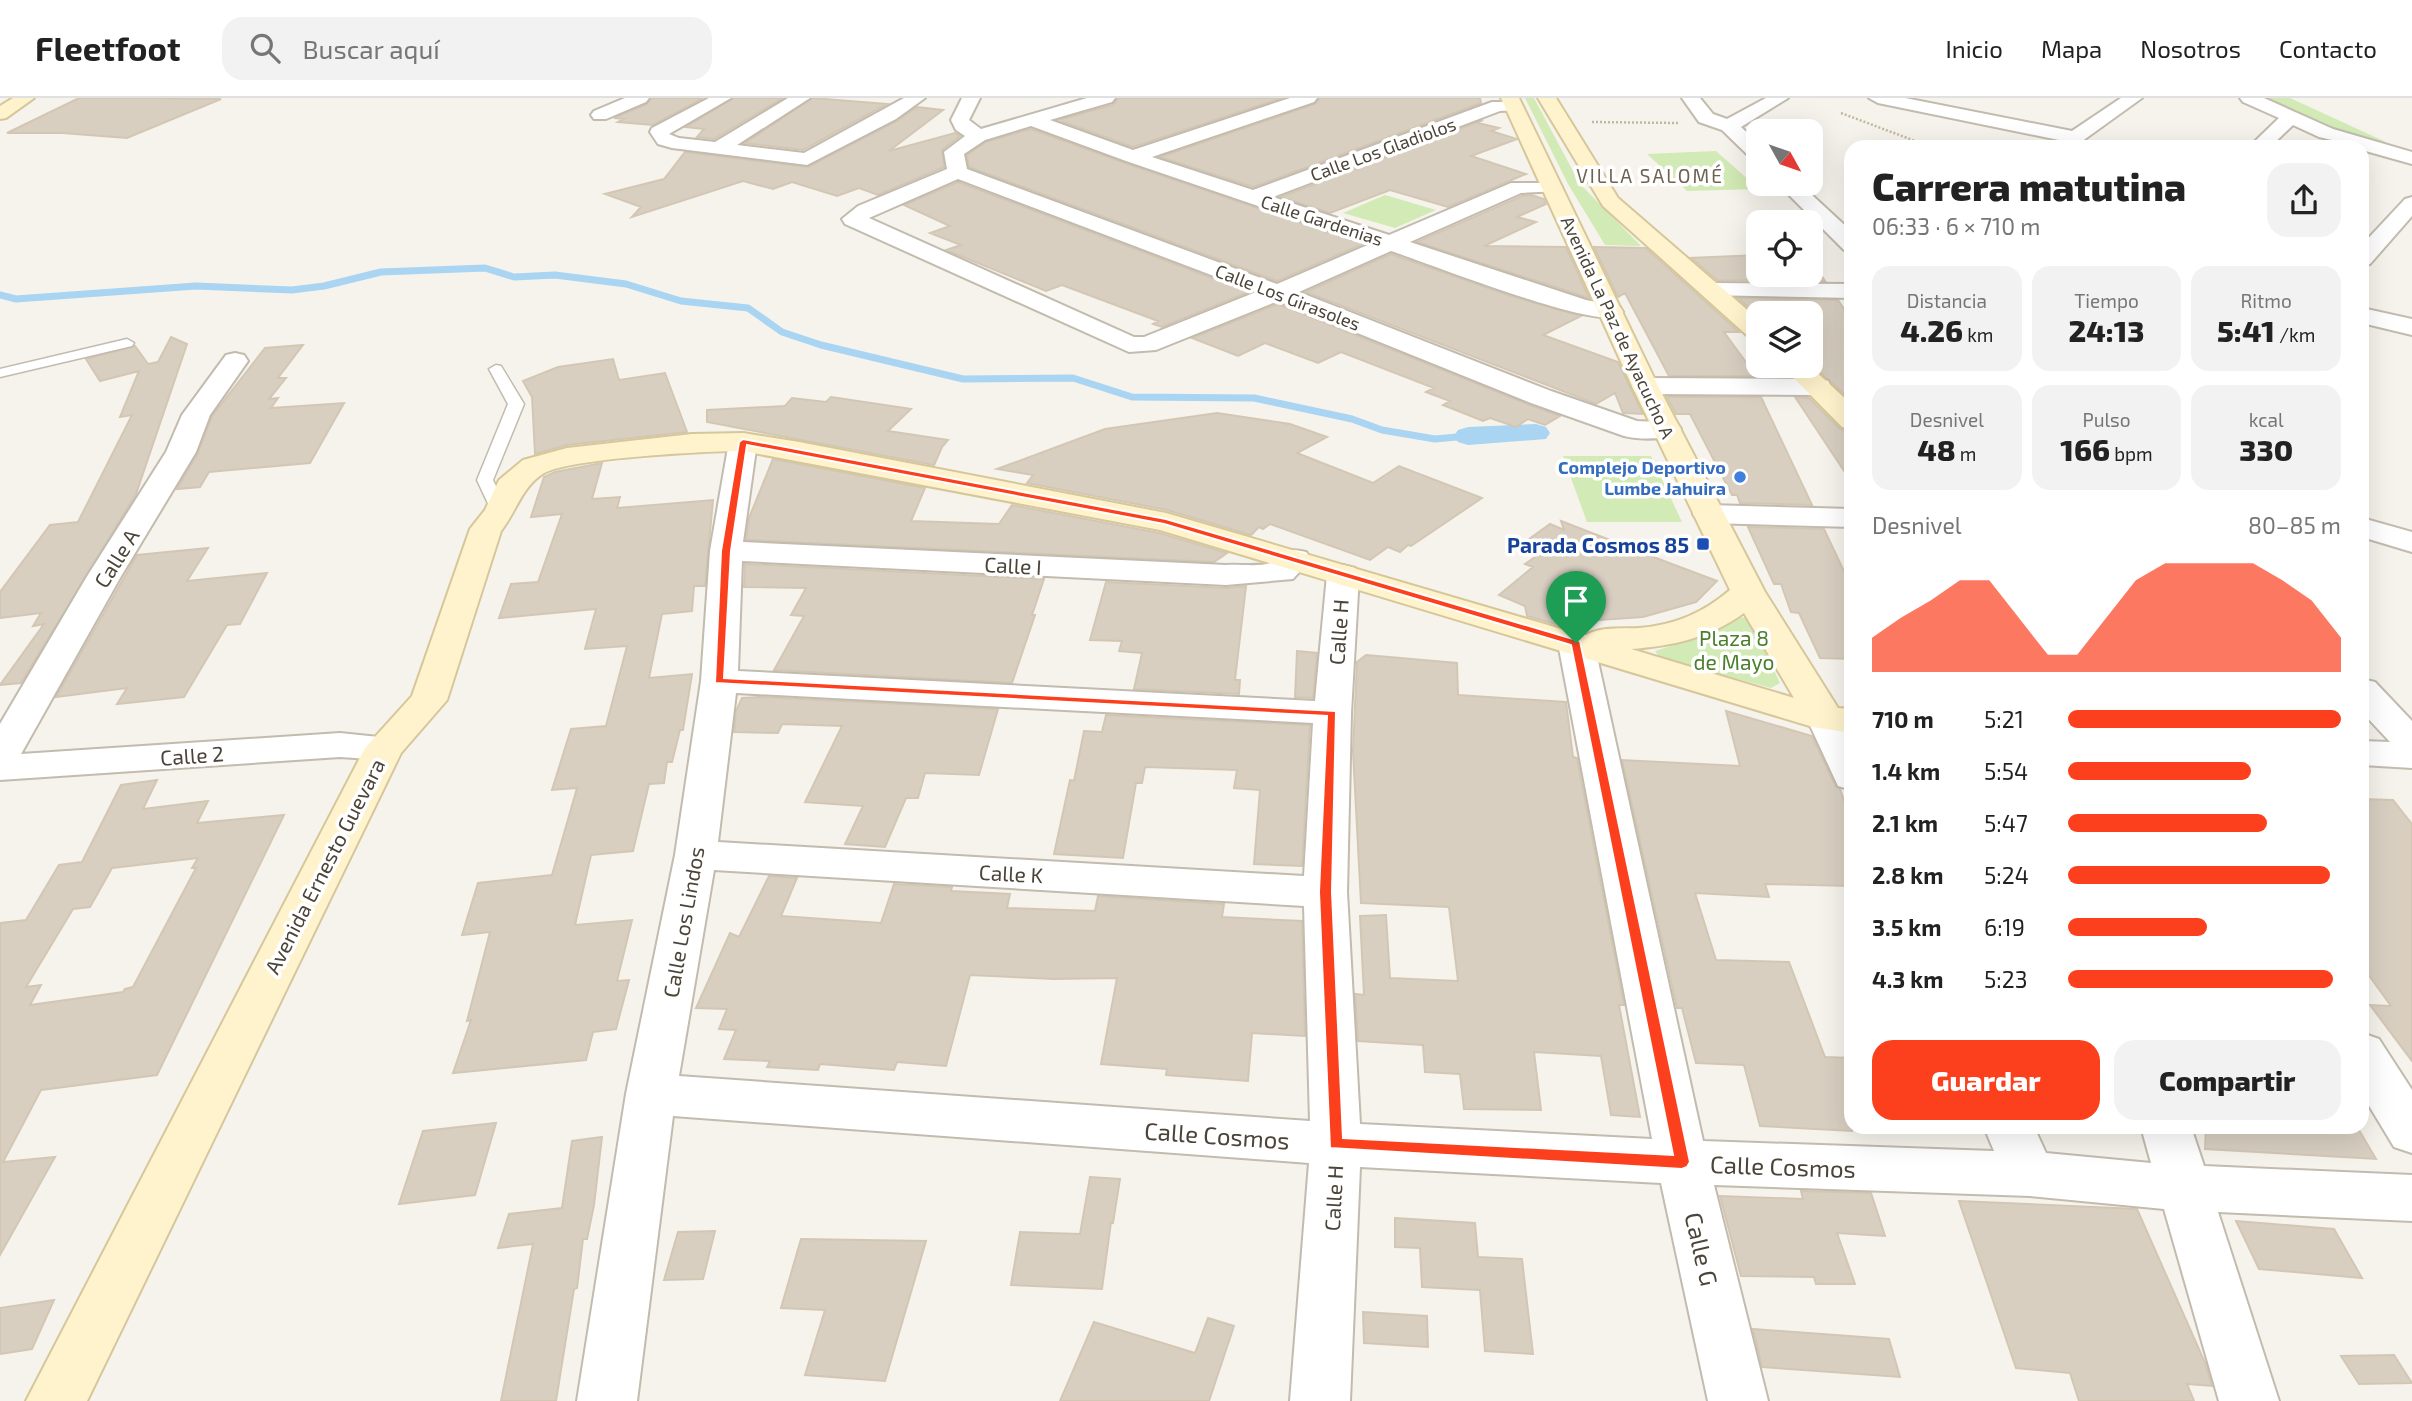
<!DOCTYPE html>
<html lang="es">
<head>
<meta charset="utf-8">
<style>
  :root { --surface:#fff; --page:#f2f2f2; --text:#222; --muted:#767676; --line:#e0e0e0; --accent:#fc3f1d }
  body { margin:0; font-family:"Exo 2",sans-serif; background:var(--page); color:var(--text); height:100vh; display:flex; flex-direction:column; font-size:26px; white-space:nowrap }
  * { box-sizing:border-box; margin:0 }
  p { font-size:23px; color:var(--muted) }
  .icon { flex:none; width:38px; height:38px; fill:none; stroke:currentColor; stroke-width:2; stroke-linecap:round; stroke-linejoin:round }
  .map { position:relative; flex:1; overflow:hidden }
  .details { position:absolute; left:1844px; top:42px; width:525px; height:994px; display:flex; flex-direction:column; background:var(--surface); border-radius:21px; box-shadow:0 7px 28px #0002 }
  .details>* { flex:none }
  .needle { width:46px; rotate:130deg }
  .fabs { position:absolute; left:1746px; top:21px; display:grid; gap:14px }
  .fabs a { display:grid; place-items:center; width:77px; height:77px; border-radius:14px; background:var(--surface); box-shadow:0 7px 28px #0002; font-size:35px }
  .pin { position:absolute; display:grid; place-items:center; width:60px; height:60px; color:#fff; margin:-72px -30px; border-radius:50% 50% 50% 0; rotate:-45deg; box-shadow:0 0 7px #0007 }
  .pin .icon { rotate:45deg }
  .round { display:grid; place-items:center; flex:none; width:74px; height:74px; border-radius:21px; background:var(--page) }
  .head { display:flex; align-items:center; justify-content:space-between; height:119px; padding:0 28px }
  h1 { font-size:38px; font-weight:800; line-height:52px }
  .figures { display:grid; grid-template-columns:repeat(3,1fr); gap:10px; height:119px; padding:7px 28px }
  .figures div { display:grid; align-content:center; border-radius:18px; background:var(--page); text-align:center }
  .figures b { font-size:30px; font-weight:800 }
  .figures small { font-size:19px; font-weight:400 }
  .figures p { font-size:19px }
  .chart { height:196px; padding:14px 28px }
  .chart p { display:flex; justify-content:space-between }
  .chart svg { width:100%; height:126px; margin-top:7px; fill:var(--accent); opacity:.7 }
  .action { display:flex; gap:14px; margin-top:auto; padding:14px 28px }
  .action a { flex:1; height:80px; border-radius:21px; background:var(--accent); color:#fff; font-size:28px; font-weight:800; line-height:80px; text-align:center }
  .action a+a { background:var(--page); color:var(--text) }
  ul { padding:0 28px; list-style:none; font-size:23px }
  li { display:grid; grid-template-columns:112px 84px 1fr; align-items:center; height:52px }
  li i { height:18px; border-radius:9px; background:var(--accent) }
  header { display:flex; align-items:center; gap:42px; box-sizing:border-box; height:98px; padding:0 35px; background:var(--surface); border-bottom:2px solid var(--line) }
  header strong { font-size:33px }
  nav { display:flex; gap:38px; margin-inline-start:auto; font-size:24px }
  .search { width:490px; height:63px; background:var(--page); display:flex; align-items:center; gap:18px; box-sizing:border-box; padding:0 24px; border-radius:21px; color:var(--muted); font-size:26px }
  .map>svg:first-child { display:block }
  .green { fill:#d2eab5 }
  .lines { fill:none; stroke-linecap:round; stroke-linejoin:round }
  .stream { stroke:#a9d4f2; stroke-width:7 }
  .canal { fill:#a9d4f2; fill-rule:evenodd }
  .building { fill:#d8cfc1; stroke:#d3c7b4; stroke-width:2; fill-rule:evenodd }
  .lane-casing { stroke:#c2bbae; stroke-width:3 }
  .street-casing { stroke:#c2bbae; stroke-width:4 }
  .secondary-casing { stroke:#d6c79b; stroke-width:4 }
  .path { stroke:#c4b79f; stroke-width:2.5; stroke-dasharray:2 2; stroke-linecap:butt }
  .lane { fill:#fff; fill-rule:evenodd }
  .street { fill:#fff; fill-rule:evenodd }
  .secondary { fill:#fff3cd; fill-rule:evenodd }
  .route { fill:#fc3f1d; stroke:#fff; stroke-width:2; fill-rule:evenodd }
  .shop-dot { fill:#3f7fe0; stroke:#fff; stroke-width:2.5 }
  .transit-dot { fill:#1a4fb4; stroke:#fff; stroke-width:2.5 }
  .labels { text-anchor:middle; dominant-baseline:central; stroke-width:7; stroke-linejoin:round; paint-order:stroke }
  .far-street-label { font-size:18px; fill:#4b4439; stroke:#fff }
  .far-shop-label { font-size:18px; font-weight:bold; fill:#366cbe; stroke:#fff; text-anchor:end }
  .far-neighbourhood-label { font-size:19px; letter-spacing:2px; fill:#6e6250; stroke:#fff }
  .transit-label { font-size:21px; font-weight:bold; fill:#164399; stroke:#fff; text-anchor:end }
  .street-label { font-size:21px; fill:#4b4439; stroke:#fff }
  .park-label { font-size:21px; fill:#4a7f2a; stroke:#fff }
  .near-street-label { font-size:24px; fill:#4b4439; stroke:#fff }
</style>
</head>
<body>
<header>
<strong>Fleetfoot</strong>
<div class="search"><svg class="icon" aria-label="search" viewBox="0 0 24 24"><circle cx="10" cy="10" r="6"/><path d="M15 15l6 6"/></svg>Buscar aquí</div>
<nav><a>Inicio</a><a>Mapa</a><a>Nosotros</a><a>Contacto</a></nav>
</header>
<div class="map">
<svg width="2412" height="1303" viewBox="0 0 2412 1303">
  <rect width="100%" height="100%" fill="#f6f3ec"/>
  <path class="green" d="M1525,0H1534L1580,86L1641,148L1605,147L1568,86Z
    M2260,0H2290L2412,56L2311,25Z
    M1716,53L1759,91L1687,93L1647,56Z
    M1385,97L1436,112L1395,130L1343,115Z
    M1563,358H1651L1682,424H1587Z
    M1737,518L1749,521L1780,585L1771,590L1660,560L1655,553L1703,538Z"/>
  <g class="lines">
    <path class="stream" d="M0,197L16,201L196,188L292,192L324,188L381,174L485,170L514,179L555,177L626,186L681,203L748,210L782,234L821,247L963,281L1073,280L1132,299L1254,300L1352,321L1382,332L1435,341L1468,338"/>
    <path class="canal" d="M1536,326L1546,329L1550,335L1546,341L1468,347L1458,344L1454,338L1458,332L1468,329Z"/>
  </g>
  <path class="building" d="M79,0H148L221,1L127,40L62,35H7Z
    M652,0H703L653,27L618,24L624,21L614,20L647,6Z
    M733,0H783L714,41L697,39L704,31L686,29Z
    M812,0L887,6L803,52L745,45Z
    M1118,0H1282L1133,49L1058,22L1113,7Z
    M1320,0H1480L1481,5L1253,89L1160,59L1315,6Z
    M917,9L943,12L889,53L955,35L960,38L942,52L944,69L878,97L859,90L837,98L792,84L773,91L743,83L632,119L641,109L605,96L664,81L685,54L808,69L897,23Z
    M1483,22L1478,25L1499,30L1491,33L1517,41L1471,58L1526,76L1448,109L1390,92L1330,115L1281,99Z
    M1031,31L1125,65L1363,146L1277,183L969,69L967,57L986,44Z
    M958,84L1249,194L1162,229L1153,226L1158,223L1062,187L1046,193L946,152L961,147L930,135L950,128L904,107Z
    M1531,97L1544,101L1546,106L1517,119L1536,124L1484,148L1566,149L1589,200L1417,144L1522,98Z
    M1594,149L1646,150L1739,234H1724L1756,278H1669L1625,195L1618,199Z
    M1391,156L1508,197L1581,218L1543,237L1618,264L1643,316L1623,315L1615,295L1596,306L1306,194Z
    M1759,157V177H1821L1825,183L1717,182L1691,160Z
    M1738,200L1838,202L1852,223V303L1811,266V215H1759V218Z
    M1278,206L1530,307L1560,318L1545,327L1528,321L1516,329L1490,320L1483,323L1443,307L1450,303L1426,294L1434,290L1341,254L1318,265L1265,245L1238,258L1192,240Z
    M171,239L187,246L136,396L21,585L0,587L44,526L33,528L41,515L0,520V494L50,427L78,424L132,317L120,319L139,273L100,283L86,261L135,248L148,266L158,264Z
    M303,247L278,280H286L269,301L278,300L271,310L344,305L310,365L209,374L200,389L177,391L198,355L212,318L265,250Z
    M613,261L619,282L665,275L687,334L567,347L535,356L532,299L523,283L558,269Z
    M831,299L911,311L888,333L948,342L942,349L934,367L707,324V312L785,308L792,300L826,304Z
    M1667,299H1761L1812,407L1740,405L1737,397H1732L1690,316H1676Z
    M1795,299L1809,300L1840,331L1852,334V385Z
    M1217,315L1290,326L1327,339L1297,355L1373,385L1399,368L1482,400L1411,448L1408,447L1400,454L1388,449L1370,462L1270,426L1263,431L1259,429L1251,437L1167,412L1027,385L1033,377L997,371L1105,331Z
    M773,361L925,390L911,423L999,426L1012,407L1159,435L1227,455L1214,464L746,442L749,420Z
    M602,365L592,401L620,399L617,410L713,402L705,488H694L692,513L662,516L649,580L692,576L683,632H680L672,664H667L664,685L649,686L633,753L591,757L575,827L632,822L617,883L629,882L616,931L593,934L586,962L453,975L471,922L467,923L490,834L462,837L478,785L552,777L577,690L552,692L571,631L606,628L627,548L585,551L596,511L499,520L511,486L538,484L562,416L531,419L544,379L555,374Z
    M1561,423L1664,463L1717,483L1696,504L1643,519L1570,524L1565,529L1527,518L1525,508L1499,497L1533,469L1525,466L1538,457L1518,449L1550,426L1564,432Z
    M1748,429L1824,431L1852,490V561L1820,560L1799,515L1791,514L1781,486H1774Z
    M208,450L187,483L267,475L240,526L227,527L184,599L117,606L127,590L56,599L137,457Z
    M745,466L1044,481L1032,517H1035L1012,585L774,572L804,518L791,517L806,490L744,489Z
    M1106,484L1226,490L1246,488L1235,582H1240L1239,596L1134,591L1142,555L1119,553L1122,543L1090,542Z
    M1297,553L1317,555L1313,600L1295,599Z
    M1366,557L1457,565L1458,597L1566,604L1573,659L1577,660L1624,907H1619L1640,1019L1611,1017L1601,958L1534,954L1541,1012L1464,1011L1460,976L1425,974L1423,947L1358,943L1355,896L1364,897L1360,818L1386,817L1390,880L1458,883L1449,809L1361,805L1353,653L1357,564Z
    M760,599L998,611L979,677L925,675L918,700H906L885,749L845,746L863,708L805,704L842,628L782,626L778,635L734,634L736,613L742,600Z
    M1726,613L1812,638L1836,689L1840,691L1847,711H1852V788L1765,786L1769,799L1695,795L1716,862L1789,864L1825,959L1852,960V1033L1760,1028L1744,967L1696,965L1682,910H1677L1622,662L1740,668Z
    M1106,617L1310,627L1302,768L1254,766L1260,692L1234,690L1237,672L1145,669L1142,685H1136L1123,760L1054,756L1070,682L1074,683L1084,633L1102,634Z
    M157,682L143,711L208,703L197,725L284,717L157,977L41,992L3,1064L55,1059L0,1157V825L26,822L59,767L82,764L121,687ZM198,760L192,770H196L133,889L125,891L123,894L30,907L41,887L26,889L73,811L90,809L112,770Z
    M2362,701L2393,702L2412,726V963L2370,907L2391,908L2362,868Z
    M769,778L797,780L781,818L881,825L894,786L952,789L951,793L1010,796L1007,810L1095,813L1098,798L1224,806L1222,819L1302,823L1305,938L1252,935L1248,983L1166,977L1167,971L1101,966L1117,880L1054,881L970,877L946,968L897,964L894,972L820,966L818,972L767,969L770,963L724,961L736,932L719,931L727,911L696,910L730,835L739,839Z
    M496,1025L475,1097L399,1106L423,1033Z
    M2206,1029L2359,1032L2376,1061L2205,1051Z
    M602,1039L594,1107L587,1141H583L577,1190L574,1191L556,1303H501L533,1146L498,1150L509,1116L562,1110L572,1043Z
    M1090,1079L1120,1081L1113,1125L1111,1124L1102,1191L1011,1187L1020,1134L1080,1136Z
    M1801,1093L1871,1095L1885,1138L1837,1135L1855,1186H1816L1814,1179L1741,1178L1720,1098L1803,1101Z
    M1959,1103L2137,1111L2206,1267L2212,1288L2187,1286L2194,1303H2079L2070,1275L2016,1270Z
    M1395,1120L1475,1125L1478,1159L1522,1161L1533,1256L1485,1253L1480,1192L1422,1189L1420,1150L1395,1149Z
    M2236,1123L2334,1131L2362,1180L2259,1171Z
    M715,1133L703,1181L664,1182L678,1134Z
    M801,1141L926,1143L885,1283L805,1277L825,1212L781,1210Z
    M54,1202L32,1251L0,1256V1210Z
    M1363,1214L1427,1218L1428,1249L1364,1245Z
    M1208,1220L1234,1228L1209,1303H1060L1094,1224L1195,1255Z
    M1753,1231L1889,1241L1900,1279L1762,1269Z
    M2394,1257L2412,1285L2359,1286L2341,1258Z"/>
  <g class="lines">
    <g class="lane-casing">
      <path id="lane" d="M127,241L134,245L132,248L0,279V271Z
        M496,267L501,268L524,306L493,382L508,414L500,419L492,414L477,382L508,306L489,271Z"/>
    </g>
    <g class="street-casing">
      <path id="street" d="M625,0H649L646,4L606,21H594L591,17L594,13Z
        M709,0H731L669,36L679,40L715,44L788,0H810L737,47L804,55L904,0H925L896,21L807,67L672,50L658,46L650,34L652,30Z
        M962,0H980L969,22L981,31L1087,0H1115L1112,4L1050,22L1133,52L1290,0H1317L1314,4L1152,59L1253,92L1492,4H1519L1522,8L1519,12L1500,13L1273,99L1389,137L1511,85H1559L1562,89L1559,93L1521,95L1410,144L1586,202L1620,209L1623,214L1620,219C1586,228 1433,167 1391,153L1299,194L1551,293L1637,323L1677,325L1681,331L1677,337C1660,341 1641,342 1624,338L1531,305L1278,203L1156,252L1129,254L845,126L842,121L858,108L947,71L944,54L965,38L956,32L951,22ZM1031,28L1126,63L1370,146L1277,186L967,71L964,56L985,42ZM958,81L1256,194L1144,239H1134L869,120Z
        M1682,0H1700L1713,16L1727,21L1766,0H1788L1741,29L1759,46V63L1752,61L1722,32L1699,24Z
        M1869,0H1905L2072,33L2121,0H2142L2074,49H2051L2059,42L1878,5Z
        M2240,0H2264L2333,31L2412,54V66L2362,52V49L2319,39L2293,27L2270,49H2249L2279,20L2243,4Z
        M1778,86H1800L1852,134V154L1844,152Z
        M2412,99V118L2370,166L2362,168V147L2405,101Z
        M1712,185L1852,186V200L1704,197L1700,192L1704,187Z
        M2362,210L2412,221V237L2362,225Z
        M235,255L244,257L248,263L210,317L196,354L120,480L21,656L340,635L398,641L403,650L398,659L384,662L340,659L0,682V626L86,480L166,354L182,317L226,257Z
        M1645,280L1818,281L1828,283L1831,289L1828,295L1818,297L1645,296L1635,294L1632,288L1635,282Z
        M743,335L753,338L757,344L743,444L1226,467C1239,466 1259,469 1271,465C1288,458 1281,448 1306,454L1311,461L1293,481L1226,487L742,463L738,573L1315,603L1327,477L1331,470L1343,467L1355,470L1359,477L1351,615L1347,794L1360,1026L1652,1041L1558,545L1564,538L1576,534L1588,538L1594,545L1703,1043L1994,1053L1984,1029H2034L2046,1055L2151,1065L2141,1029H2191L2204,1068L2412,1077V1123L2218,1114L2279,1303H2219L2164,1111L2030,1098L1714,1087L1768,1303H1708L1661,1085L1360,1069L1350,1303H1290L1309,1065L673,1018L637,1303H577L626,996L675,757L701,583L710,453L729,344L733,338ZM736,595L1313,625L1304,778L718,744ZM714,772L1304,808L1310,1023L679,978Z
        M1709,407L1852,411V429L1709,425L1698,423L1693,416L1698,409Z
        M2362,420L2412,434V454L2362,439Z
        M2362,581L2375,584L2412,623V670L2362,667V643L2390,644L2362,614Z
        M1826,609L1839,613L1852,636V692L1838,688L1807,621L1813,613Z
        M2362,935L2379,941L2412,992V1055L2394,1049L2362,996Z"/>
    </g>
    <g class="secondary-casing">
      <path id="secondary" d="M13,0H34L6,20L0,21V8Z
        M1501,0H1519L1658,288L1765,494L1838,610L1852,611V635L1813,629L1160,432L743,353C709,353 563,360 541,377C521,391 516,414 501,433L447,602L401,655L87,1303H26L365,650L412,598L470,431L485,412L499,382L523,362L567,350L692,336L743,335L799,344L1166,415L1585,538C1599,528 1623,531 1639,530C1675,527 1703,515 1730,492L1632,288ZM1744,515L1794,600L1631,551C1672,548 1710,540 1744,515Z
        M1538,0H1556L1618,100L1759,222V243L1750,240L1603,108Z
        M1782,268H1810L1852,307V331L1842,329Z"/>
    </g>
    <path class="path" d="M1841,15L1931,49
      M1592,24L1678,25
      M1924,44L1981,47"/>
    <use href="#lane" class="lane"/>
    <use href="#street" class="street"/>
    <use href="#secondary" class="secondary"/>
  </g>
  <path class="route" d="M743,341L1166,421L1580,543L1690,1064L1687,1069L1682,1071L1330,1050L1319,794L1327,618L715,585L721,453L739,344ZM747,347L1164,426L1571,547L1673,1057L1343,1040L1332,794L1336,613L724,580L731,453Z"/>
  <circle class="shop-dot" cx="1740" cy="379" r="7"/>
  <rect class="transit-dot" x="1696" y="439" width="14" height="14" rx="3.5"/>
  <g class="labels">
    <g class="far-street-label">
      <text transform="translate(1383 51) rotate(-20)">Calle Los Gladiolos</text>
      <text transform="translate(1322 122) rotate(18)">Calle Gardenias</text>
      <text transform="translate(1288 199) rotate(21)">Calle Los Girasoles</text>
      <text transform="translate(1618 229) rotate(65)">Avenida La Paz de Ayacucho A</text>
    </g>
    <g class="far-shop-label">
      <text x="1726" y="369">Complejo Deportivo<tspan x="1726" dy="21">Lumbe Jahuira</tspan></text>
    </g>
    <g class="far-neighbourhood-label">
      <text x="1650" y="77">VILLA SALOMÉ</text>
    </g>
    <g class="transit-label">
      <text x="1689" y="446">Parada Cosmos 85</text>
    </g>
    <g class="street-label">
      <text transform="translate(116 460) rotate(-58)">Calle A</text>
      <text transform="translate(1013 467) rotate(3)">Calle I</text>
      <text transform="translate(1338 534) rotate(-86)">Calle H</text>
      <text transform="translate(192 657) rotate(-4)">Calle 2</text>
      <text transform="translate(324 768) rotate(-63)">Avenida Ernesto Guevara</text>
      <text transform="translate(1011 775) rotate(3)">Calle K</text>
      <text transform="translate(683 824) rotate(-80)">Calle Los Lindos</text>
      <text transform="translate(1333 1100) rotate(-87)">Calle H</text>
    </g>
    <g class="park-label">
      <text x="1734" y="539">Plaza 8<tspan x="1734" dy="24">de Mayo</tspan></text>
    </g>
    <g class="near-street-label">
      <text transform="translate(1217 1037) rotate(4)">Calle Cosmos</text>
      <text transform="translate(1783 1068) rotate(2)">Calle Cosmos</text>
      <text transform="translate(1702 1151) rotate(77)">Calle G</text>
    </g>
  </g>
</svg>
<div class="fabs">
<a><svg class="needle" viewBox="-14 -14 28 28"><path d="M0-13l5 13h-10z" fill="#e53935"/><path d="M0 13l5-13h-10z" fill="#767676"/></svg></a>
<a><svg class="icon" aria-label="locate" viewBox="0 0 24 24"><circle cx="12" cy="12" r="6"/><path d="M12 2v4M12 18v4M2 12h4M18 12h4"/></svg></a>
<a><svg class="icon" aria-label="layers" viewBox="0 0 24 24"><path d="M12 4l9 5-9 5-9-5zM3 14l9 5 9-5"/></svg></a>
</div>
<div class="pin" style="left:1576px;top:545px;background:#1e9e55"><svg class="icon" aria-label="arrive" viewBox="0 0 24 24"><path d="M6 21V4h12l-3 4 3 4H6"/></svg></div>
<section class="details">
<div class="head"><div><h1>Carrera matutina</h1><p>06:33 · 6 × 710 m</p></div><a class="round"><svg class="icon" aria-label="share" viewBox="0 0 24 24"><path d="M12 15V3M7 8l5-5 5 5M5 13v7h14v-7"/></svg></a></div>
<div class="figures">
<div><p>Distancia</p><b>4.26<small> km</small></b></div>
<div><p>Tiempo</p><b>24:13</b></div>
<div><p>Ritmo</p><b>5:41<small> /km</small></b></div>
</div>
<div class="figures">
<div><p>Desnivel</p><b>48<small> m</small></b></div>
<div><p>Pulso</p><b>166<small> bpm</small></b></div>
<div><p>kcal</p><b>330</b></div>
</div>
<div class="chart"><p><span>Desnivel</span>80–85 m</p>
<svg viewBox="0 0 160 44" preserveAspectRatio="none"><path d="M0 44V32L10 25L20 19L30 12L40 12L50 25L60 38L70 38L80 25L90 12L100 6L110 6L120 6L130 6L140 12L150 19L160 32V44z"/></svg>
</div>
<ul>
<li><b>710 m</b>5:21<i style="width:100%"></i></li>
<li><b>1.4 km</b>5:54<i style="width:67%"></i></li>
<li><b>2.1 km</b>5:47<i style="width:73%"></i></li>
<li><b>2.8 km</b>5:24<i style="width:96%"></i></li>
<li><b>3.5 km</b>6:19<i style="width:51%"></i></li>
<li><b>4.3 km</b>5:23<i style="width:97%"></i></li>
</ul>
<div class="action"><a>Guardar</a><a>Compartir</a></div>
</section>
</div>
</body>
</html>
